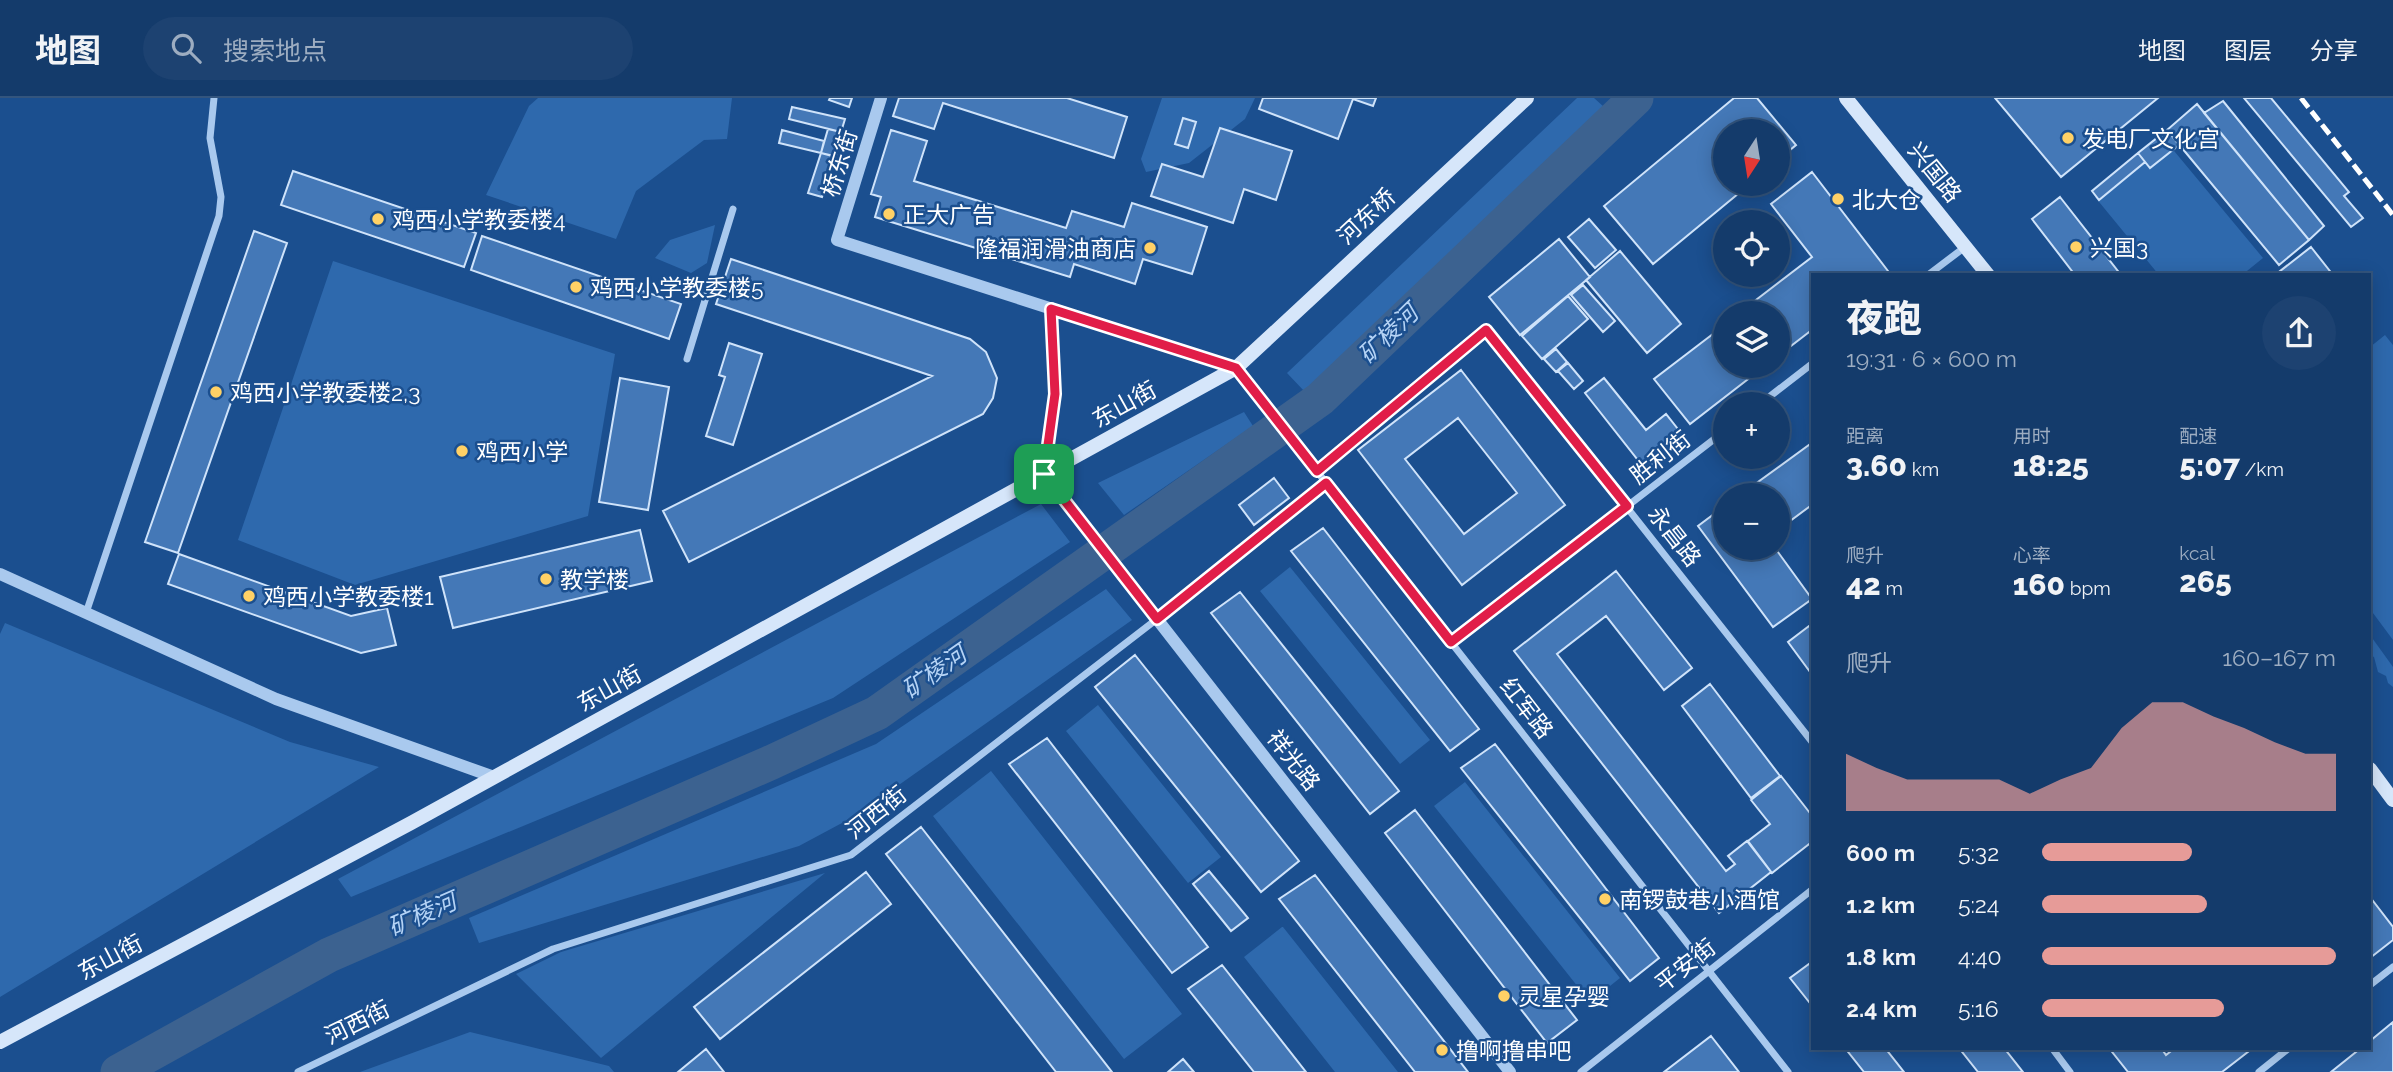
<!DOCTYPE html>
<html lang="zh">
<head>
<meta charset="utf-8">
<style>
  :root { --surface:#143b6b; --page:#1d4271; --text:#f1f3f6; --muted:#9dadc1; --line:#33557e; --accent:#e69b98 }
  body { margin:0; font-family:Raleway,"Noto Sans SC",sans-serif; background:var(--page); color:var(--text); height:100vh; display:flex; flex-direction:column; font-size:26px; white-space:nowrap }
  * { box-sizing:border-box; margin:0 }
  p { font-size:23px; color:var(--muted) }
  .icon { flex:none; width:38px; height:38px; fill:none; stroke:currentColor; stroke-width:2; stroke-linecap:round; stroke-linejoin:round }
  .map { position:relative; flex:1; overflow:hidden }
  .side { position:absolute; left:1811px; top:175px; width:560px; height:777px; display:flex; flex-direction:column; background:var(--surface); border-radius:0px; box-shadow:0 4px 18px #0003,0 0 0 2px var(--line) }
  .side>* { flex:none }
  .needle { width:46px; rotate:192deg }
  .fabs { position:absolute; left:1713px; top:21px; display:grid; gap:14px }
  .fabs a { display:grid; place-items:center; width:77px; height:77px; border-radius:50%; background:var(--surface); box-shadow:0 4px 18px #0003,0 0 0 2px var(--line); font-size:35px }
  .pin { position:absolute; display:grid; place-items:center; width:60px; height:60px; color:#fff; margin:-30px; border-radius:14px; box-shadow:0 4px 10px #0006 }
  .round { display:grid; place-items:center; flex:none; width:74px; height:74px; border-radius:37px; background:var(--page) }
  .summary { display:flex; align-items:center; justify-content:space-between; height:119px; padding:0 35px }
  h1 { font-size:38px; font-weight:800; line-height:52px }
  .figures { display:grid; grid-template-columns:repeat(3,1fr); gap:10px; height:119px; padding:7px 35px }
  .figures div { display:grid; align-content:center }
  .figures b { font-size:30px; font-weight:800 }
  .figures small { font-size:19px; font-weight:400 }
  .figures p { font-size:19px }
  .chart { height:196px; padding:14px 35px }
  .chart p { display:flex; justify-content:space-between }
  .chart svg { width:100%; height:126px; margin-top:7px; fill:var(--accent); opacity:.7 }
  ul { padding:0 35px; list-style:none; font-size:23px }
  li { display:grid; grid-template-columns:112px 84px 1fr; align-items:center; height:52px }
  li i { height:18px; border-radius:9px; background:var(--accent) }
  header { display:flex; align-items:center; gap:42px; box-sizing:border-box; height:98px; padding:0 35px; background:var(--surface); border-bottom:2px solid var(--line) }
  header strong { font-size:33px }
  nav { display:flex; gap:38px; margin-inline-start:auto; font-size:24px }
  .search { width:490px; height:63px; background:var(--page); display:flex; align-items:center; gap:18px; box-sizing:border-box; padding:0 24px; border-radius:38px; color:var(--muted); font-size:26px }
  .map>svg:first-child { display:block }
  .green { fill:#2e69ad }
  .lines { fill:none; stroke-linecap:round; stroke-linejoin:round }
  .river { stroke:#3c6290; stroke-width:35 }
  .building { fill:#4478b7; stroke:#cfe3fa; stroke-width:2; fill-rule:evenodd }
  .minor { stroke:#a9c9ee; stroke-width:7 }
  .tertiary { stroke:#a9c9ee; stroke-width:12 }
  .secondary { stroke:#d6e6fa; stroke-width:14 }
  .rail { stroke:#fff; stroke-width:5; stroke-dasharray:12 5; stroke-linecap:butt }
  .route-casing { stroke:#fff; stroke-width:14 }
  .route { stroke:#e11d48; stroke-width:9 }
  .poi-dot { fill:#ffd166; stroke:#1b4f8f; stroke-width:2.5 }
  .labels { text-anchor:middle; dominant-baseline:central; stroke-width:5; stroke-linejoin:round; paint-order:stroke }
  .poi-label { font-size:23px; fill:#fff; stroke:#1b4f8f; text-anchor:start }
  .street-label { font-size:23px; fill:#fff; stroke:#1b4f8f }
  .water-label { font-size:24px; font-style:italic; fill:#b5d3f5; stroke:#1b4f8f }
</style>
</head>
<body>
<header>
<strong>地图</strong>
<div class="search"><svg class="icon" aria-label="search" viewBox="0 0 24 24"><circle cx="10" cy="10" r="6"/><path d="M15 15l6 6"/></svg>搜索地点</div>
<nav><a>地图</a><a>图层</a><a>分享</a></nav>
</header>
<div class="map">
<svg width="2393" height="974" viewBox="0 0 2393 974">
  <rect width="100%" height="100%" fill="#1b4f8f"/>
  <path class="green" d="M538,0H732L727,41L704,42L636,93L616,141L486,97L529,8Z
    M1162,0H1255L1245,21L1189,65L1146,74L1141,61Z
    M1577,0H1594L1604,9L1305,294L1287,275Z
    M2165,42L2263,160L2242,177H2159L2095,99Z
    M715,127L707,165L691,175L655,160L670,142Z
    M333,163L615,256L588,418L355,487L238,442Z
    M2385,237L2393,247V542L2370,511V249Z
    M1244,314L1253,328L1124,417L1098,385Z
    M1041,406L1070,444L833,600L351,799L338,781Z
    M1290,469L1430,642L1400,666L1260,493Z
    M1106,491L1132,522L855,718L799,748L479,845L469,820L876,646Z
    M5,525L290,644L379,669L0,899V536Z
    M2370,537L2393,569V589L2388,585L2386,578L2378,574L2374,559L2370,557Z
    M1098,607L1221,759L1188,785L1066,633Z
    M991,673L1182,916L1124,961L933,718Z
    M1465,684L1620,880L1590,904L1434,708Z
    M825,775L601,960L516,876L561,854Z
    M1282,829H1283L1398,974H1335L1244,859Z
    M470,934L609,968L614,974H360Z"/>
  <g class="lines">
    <path class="river" d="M118,974L329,857L772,664L877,615L1320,301L1636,0"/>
  </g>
  <path class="building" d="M830,0H852L849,9L829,2Z
    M899,0H1067L1127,19L1114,60L943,5L934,31L893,18Z
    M1263,0H1376L1373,8L1353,1L1338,41L1259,11Z
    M1734,0H1757L1796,47L1778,62V33H1726V86H1750L1653,166L1604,108Z
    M1995,0H2158L2061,79Z
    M2244,0H2271L2349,94L2344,98L2363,120L2351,129Z
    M2223,3L2324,128L2309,142L2204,15Z
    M2197,6L2309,142L2279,167L2167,32Z
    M792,9L845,21L841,34L789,21Z
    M1183,20L1196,24L1188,50L1175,46Z
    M1220,30L1292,53L1276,102L1244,91L1233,125L1151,98L1162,66L1203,79Z
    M828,31L841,34L836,59L821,55Z
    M782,32L824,43L821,55L779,45Z
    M891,32L927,43L914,83L1066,130L1072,113L1124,129L1132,105L1207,129L1192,176L1143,161L1135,186L1074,166L1070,179L875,119L881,99L871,96Z
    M2167,32L2179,47L2150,70L2138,55Z
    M821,55L834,58L822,99L808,95Z
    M2138,55L2145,64L2099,102L2092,93Z
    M293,73L476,135L464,169L281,107Z
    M1812,74L1888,173L1883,177H1813V231L1778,258V215H1739L1812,159L1771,106Z
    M2060,99L2121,177H2075L2032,121Z
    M1589,121L1616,152L1595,170L1568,139Z
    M254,133L287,145L178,455L145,444Z
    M482,138L681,206L669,241L471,172Z
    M1559,141L1590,179L1520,237L1489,199Z
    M2311,149L2333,177H2275Z
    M1620,153L1681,226L1647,255L1586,182Z
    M731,161L970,241L986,254L997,280L993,300L983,316L689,464L663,413L932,278L716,206Z
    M1583,187L1615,223L1603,234L1571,197Z
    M1568,198L1588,221L1542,261L1522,238Z
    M1726,226V268H1765L1690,326L1654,281Z
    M729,245L762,256L733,347L706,338L725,279L719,277Z
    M1556,251L1567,264L1556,274L1544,261Z
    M1568,265L1583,283L1574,291L1558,273Z
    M1461,272L1565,407L1462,487L1358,352ZM1458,320L1517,395L1464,436L1405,361Z
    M620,280L669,289L648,412L599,404Z
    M1604,280L1646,332L1666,316L1685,340L1645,371L1585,295Z
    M1813,344V406L1778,432V397H1740Z
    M1274,380L1289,400L1254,427L1239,407Z
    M1726,407V450H1775L1812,501L1773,529L1698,428Z
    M1323,430L1479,631L1450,653L1291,453Z
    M640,432L652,483L453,530L440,479Z
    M179,456L351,518L387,510L396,547L361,555L168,486Z
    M1616,473L1692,570L1664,592L1606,518L1557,556L1726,773L1735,766L1728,758L1747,743L1771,774L1719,815L1514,553Z
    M1240,494L1399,693L1370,716L1211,515Z
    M1813,525V578L1788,544Z
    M1135,557L1299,763L1261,794L1095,589Z
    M1710,586L1780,678L1751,700L1682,608Z
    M1047,640L1208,849L1172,875L1009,666Z
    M1495,646L1659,860L1630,883L1461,670Z
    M1781,678L1813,719V743L1772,775L1748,743L1770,726L1751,702Z
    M1415,712L1577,922L1547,945L1385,735Z
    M921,729L1112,974H1056L886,756Z
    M1209,773L1248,820L1231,833L1193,786Z
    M866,774L891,806L720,941L694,909Z
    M1315,777L1468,974H1415L1279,801Z
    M2370,799L2393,829V842L2370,860Z
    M1813,863V909L1790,880Z
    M1222,867L1306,974H1254L1188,891Z
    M2393,924V974H2331L2361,950H2370V943Z
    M1711,938L1739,974H1664Z
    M1845,950H1885L1904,974H1864Z
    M1959,950H2004L2023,974H1978Z
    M2109,950H2161L2166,957L2175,950H2253L2222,974H2128Z
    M706,951L724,974H678Z
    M1183,961L1194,974H1168Z"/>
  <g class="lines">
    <path class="minor" d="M1928,177L1965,149
      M687,261L733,111
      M1236,270L1788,974
      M1760,306L1813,265
      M1317,373L1486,231L1813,645
      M86,515L219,118L221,99L210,40L214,0
      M1451,544L1726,332
      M2370,887L2393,869
      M2052,950L2070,974
      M298,974L553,851L851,757L1157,521L1326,385
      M1581,974L1813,791
      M2259,974L2289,950"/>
    <path class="tertiary" d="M881,0L837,142L1236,270
      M1051,210L1055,296L1044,376L1510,974
      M0,476L276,601L494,679"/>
    <path class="secondary" d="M1846,0L1988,177
      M2370,671L2393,702
      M0,944L411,725L1236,270L1527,0"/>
    <path class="rail" d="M2301,0L2393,117"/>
  </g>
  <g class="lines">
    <g class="route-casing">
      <path id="route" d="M1051,211L1236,270L1317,373L1486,232L1627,408L1451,544L1326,385L1157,521L1044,376L1055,296Z"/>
    </g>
    <use href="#route" class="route"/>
  </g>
  <g class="poi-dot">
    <circle cx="2068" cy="40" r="7"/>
    <circle cx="1838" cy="101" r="7"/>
    <circle cx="889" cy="116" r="7"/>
    <circle cx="378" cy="121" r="7"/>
    <circle cx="2076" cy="149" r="7"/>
    <circle cx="1150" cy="150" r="7"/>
    <circle cx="576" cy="189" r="7"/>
    <circle cx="216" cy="294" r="7"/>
    <circle cx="462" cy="353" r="7"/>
    <circle cx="546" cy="481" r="7"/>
    <circle cx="249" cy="498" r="7"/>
    <circle cx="1605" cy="801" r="7"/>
    <circle cx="1504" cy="898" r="7"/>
    <circle cx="1442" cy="952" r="7"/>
  </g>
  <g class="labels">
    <g class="poi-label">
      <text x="2082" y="40">发电厂文化宫</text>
      <text x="1852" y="101">北大仓</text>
      <text x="903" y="116">正大广告</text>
      <text x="392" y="121">鸡西小学教委楼4</text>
      <text x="2090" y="149">兴国3</text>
      <text x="1136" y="150" text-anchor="end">隆福润滑油商店</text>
      <text x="590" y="189">鸡西小学教委楼5</text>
      <text x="230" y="294">鸡西小学教委楼2,3</text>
      <text x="476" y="353">鸡西小学</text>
      <text x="560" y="481">教学楼</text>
      <text x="263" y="498">鸡西小学教委楼1</text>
      <text x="1619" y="801">南锣鼓巷小酒馆</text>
      <text x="1518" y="898">灵星孕婴</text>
      <text x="1456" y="952">撸啊撸串吧</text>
    </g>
    <g class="street-label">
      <text transform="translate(839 65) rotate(-73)">桥东街</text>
      <text transform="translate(1935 74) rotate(51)">兴国路</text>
      <text transform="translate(1366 118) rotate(-43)">河东桥</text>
      <text transform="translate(1124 306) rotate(-29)">东山街</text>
      <text transform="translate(1660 359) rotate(-38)">胜利街</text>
      <text transform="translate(1675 438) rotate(52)">永昌路</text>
      <text transform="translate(609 590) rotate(-29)">东山街</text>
      <text transform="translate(1527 610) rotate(52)">红军路</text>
      <text transform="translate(1294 662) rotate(52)">祥光路</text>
      <text transform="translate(876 714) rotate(-38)">河西街</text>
      <text transform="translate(110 859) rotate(-28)">东山街</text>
      <text transform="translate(1685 867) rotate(-38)">平安街</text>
      <text transform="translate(357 924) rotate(-26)">河西街</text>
    </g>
    <g class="water-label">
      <text transform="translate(1388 236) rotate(-44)">矿棱河</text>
      <text transform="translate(934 574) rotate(-35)">矿棱河</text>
      <text transform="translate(422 816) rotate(-24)">矿棱河</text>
    </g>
  </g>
</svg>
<div class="fabs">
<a><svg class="needle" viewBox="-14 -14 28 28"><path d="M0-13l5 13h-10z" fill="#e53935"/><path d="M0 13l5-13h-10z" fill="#9dadc1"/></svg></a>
<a><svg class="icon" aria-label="locate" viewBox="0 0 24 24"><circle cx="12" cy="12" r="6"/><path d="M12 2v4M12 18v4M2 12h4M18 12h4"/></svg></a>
<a><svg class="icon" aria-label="layers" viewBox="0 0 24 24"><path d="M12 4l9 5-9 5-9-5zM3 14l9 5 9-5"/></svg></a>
<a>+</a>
<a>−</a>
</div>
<div class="pin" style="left:1044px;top:376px;background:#1e9e55"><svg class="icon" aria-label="arrive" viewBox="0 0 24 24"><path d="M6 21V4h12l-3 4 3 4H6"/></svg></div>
<section class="side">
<div class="summary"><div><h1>夜跑</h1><p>19:31 · 6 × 600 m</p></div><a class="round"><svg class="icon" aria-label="share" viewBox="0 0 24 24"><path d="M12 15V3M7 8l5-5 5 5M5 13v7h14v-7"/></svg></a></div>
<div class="figures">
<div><p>距离</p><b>3.60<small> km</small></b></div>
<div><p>用时</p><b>18:25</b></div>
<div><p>配速</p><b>5:07<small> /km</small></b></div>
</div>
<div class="figures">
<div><p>爬升</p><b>42<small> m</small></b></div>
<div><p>心率</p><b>160<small> bpm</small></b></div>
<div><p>kcal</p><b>265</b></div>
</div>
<div class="chart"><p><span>爬升</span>160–167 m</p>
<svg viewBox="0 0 160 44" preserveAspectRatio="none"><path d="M0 44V24L10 29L20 33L30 33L40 33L50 33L60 38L70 33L80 29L90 15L100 6L110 6L120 11L130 15L140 20L150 24L160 24V44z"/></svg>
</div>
<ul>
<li><b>600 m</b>5:32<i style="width:51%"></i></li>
<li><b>1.2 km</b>5:24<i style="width:56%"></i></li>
<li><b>1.8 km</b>4:40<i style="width:100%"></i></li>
<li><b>2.4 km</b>5:16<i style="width:62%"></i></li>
</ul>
</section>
</div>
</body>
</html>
